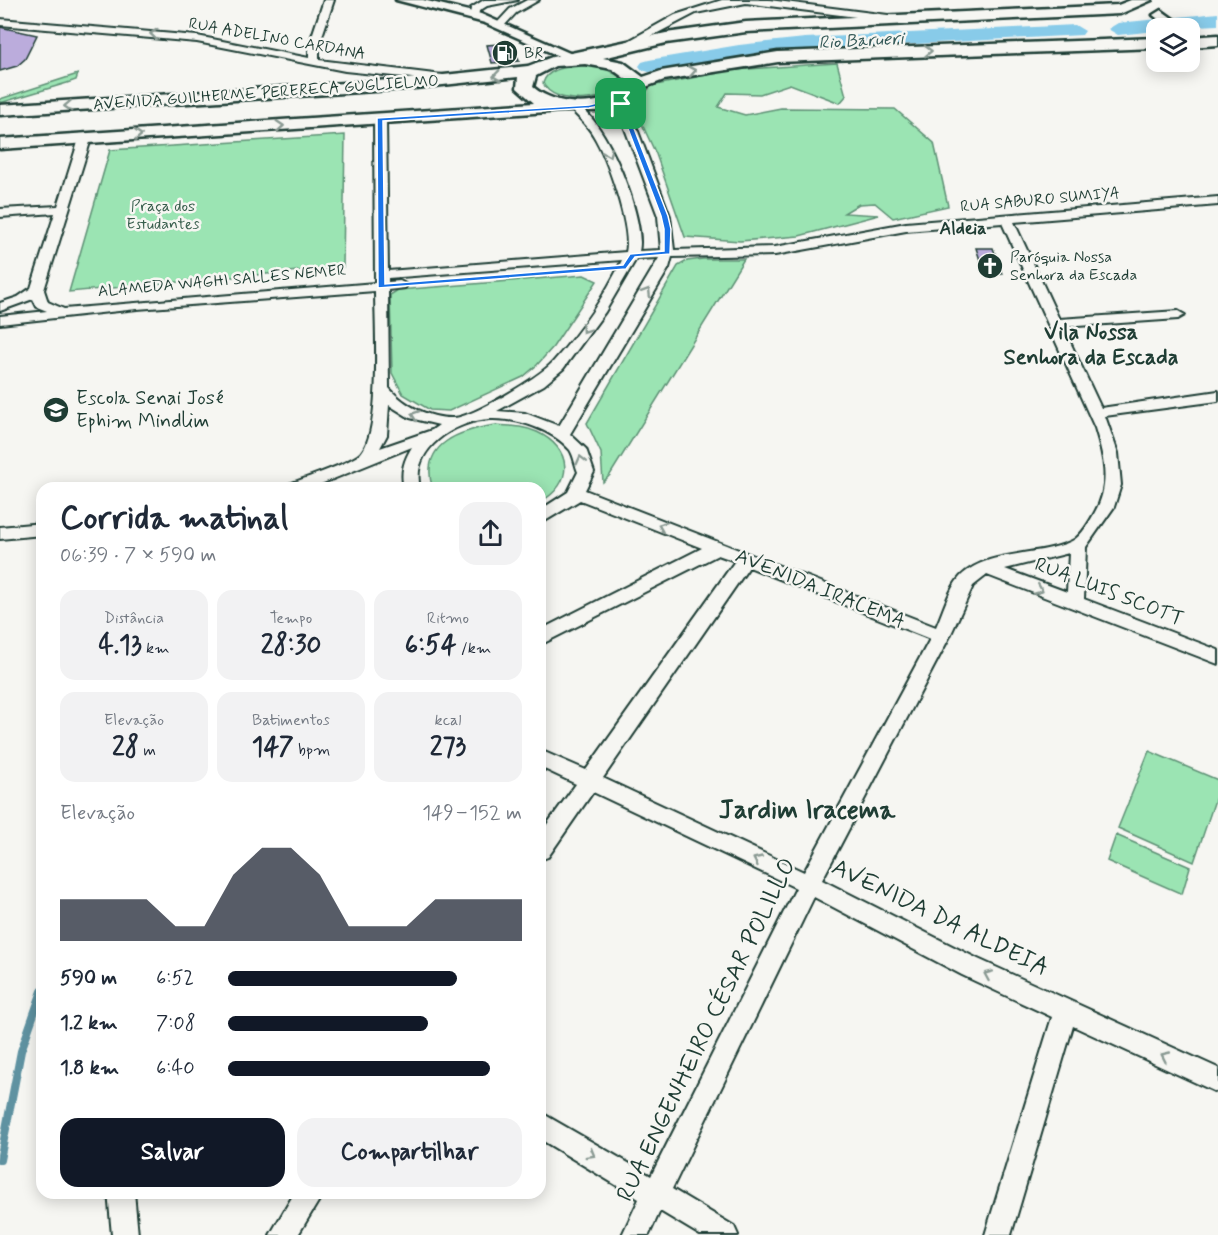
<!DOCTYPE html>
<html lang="pt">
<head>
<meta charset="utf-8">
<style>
  :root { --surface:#fff; --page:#f2f2f3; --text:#1f2937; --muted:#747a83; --accent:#111827 }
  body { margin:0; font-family:Mynerve,sans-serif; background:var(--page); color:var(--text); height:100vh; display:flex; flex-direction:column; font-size:22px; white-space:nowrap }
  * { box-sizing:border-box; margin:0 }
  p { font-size:20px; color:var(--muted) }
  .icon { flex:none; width:33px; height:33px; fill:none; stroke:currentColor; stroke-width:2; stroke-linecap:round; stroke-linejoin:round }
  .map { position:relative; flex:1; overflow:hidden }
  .drawer { position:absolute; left:36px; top:482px; width:510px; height:717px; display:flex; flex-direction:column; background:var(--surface); border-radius:18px; box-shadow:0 3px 15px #0003 }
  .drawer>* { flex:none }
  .controls { position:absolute; left:1146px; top:18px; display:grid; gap:12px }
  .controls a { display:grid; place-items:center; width:54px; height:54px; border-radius:12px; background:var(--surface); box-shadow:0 3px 15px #0003; font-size:30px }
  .pin { position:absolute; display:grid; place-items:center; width:51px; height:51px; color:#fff; margin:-26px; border-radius:12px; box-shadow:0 3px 9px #0006 }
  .round { display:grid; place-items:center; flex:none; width:63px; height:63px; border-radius:18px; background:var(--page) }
  .head { display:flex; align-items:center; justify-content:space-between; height:102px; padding:0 24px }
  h1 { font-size:33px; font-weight:700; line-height:45px }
  .stats { display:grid; grid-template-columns:repeat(3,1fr); gap:9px; height:102px; padding:6px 24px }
  .stats div { display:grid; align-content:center; border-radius:15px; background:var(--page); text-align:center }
  .stats b { font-size:26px; font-weight:700 }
  .stats small { font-size:16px; font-weight:400 }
  .stats p { font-size:16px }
  .chart { height:168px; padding:12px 24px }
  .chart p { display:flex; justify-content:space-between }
  .chart svg { width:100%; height:108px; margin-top:6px; fill:var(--accent); opacity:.7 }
  .action { display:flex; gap:12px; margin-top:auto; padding:12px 24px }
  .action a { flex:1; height:69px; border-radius:18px; background:var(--accent); color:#fff; font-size:24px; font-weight:700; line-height:69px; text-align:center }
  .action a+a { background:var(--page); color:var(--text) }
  ul { padding:0 24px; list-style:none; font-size:20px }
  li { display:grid; grid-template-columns:96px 72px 1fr; align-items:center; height:45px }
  li i { height:15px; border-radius:8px; background:var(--accent) }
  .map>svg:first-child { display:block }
  .green { fill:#9be4b3; stroke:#5d9074; stroke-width:1.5 }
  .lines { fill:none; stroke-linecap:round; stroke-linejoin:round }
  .stream { stroke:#5e92a1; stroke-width:8 }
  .river { fill:#88cbe9; fill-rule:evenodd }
  .building { fill:#bbacdc; stroke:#1f3d34; stroke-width:1.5 }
  .minor-casing { stroke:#1f3d34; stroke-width:4 }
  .tertiary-casing { stroke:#1f3d34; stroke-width:5 }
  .primary-casing { stroke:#1f3d34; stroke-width:5 }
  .minor { fill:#f6f6f2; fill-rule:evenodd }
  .tertiary { fill:#f6f6f2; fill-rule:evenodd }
  .primary { fill:#f6f6f2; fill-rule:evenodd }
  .oneway { stroke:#8a9a93 }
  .route { fill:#1a73e8; stroke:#fff; stroke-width:1.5; fill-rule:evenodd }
  .labels { text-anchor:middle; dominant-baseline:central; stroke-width:5; stroke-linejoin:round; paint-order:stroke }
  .far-street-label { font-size:16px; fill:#1f3d34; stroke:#f6f6f2 }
  .far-poi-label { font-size:16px; fill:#1f3d34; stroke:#f6f6f2; text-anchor:start }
  .far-park-label { font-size:16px; fill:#385e4d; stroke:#f6f6f2 }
  .far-water-label { font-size:18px; font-style:italic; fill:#345958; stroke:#f6f6f2 }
  .far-quarter-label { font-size:18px; font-weight:bold; fill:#1f3d34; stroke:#f6f6f2 }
  .poi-label { font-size:20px; fill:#1f3d34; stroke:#f6f6f2; text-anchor:start }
  .street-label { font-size:20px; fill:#1f3d34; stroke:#f6f6f2 }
  .far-district-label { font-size:22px; font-weight:bold; fill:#1f3d34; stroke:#f6f6f2 }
  .near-street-label { font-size:24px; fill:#1f3d34; stroke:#f6f6f2 }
  .district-label { font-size:26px; font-weight:bold; fill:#1f3d34; stroke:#f6f6f2 }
</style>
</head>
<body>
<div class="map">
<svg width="1218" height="1235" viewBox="0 0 1218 1235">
  <rect width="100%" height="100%" fill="#f6f6f2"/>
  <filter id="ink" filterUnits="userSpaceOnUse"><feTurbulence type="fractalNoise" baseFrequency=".0167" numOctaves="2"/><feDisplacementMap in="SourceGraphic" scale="12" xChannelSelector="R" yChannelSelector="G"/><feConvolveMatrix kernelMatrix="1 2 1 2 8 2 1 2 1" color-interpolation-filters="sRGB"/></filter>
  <g filter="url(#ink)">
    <path class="green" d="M837,63L846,96L840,103L790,84L760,94L727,93L718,107L745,115L781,108L895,109L934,143L948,206L893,218L875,203L859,204L844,213L879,215L799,236L740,241L685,237L656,154L634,107L651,86L732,70Z
      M581,65L602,67L621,77L622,85C608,103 553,106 543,83C547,68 568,67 581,65Z
      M78,74L76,80L67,83L0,103V99Z
      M345,135L343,267L69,292L110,150Z
      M703,259H744L610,475L603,482L601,453L587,423L678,266L687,261Z
      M584,275L597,281L553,347L537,365L523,377L449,411L430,410L403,394L392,373L390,295L398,290Z
      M496,425C510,426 524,426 537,432C572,448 575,483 540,502V488L432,486C420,443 461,430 496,425Z
      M1149,751L1218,780V791L1194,862L1118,828Z
      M1116,835L1190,867L1182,894L1107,861Z"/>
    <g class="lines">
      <path class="stream" d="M0,1160L21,1051L42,991"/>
      <path class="river" d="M1218,13V25L1156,28V31L1118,35L1108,29L1118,23Z
        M1075,25L1085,31L1082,35L805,50L739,57L649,72L642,70L639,66L642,62L649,60L739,45L805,38Z"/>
    </g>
    <path class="building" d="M0,27L37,35L25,59L17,66L0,71Z
      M513,43L519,61L492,63L487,45Z
      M976,248H993L1002,274L985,275Z"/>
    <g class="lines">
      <g class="minor-casing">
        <path id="minor" d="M324,0H334L319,45V60L451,76L456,79L451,82L345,71L197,42L0,25V19L197,36L309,58V45Z
          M518,0L487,6L479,11L478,18L470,16L471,8L484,0Z
          M527,0H539L516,13L503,27H497V23L510,9Z
          M722,0H769L896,16L901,19L896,22L746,3L696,13L623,51L614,49L675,15Z
          M621,96L626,99V113L636,126L670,216L674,250L775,247L906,223L1218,197V205L1014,222L1059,319L1178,311L1185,315L1178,319L1063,327L1101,408L1218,391V401L1105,416L1118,453L1121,485L1114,507L1086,547L1084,599L1218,650V664L987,575L973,586L950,636L822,880L978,959L1218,1068V1093L1073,1026L1011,1235H985L1052,1017L962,975L814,897L672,1189L734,1226L738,1235H700L660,1211L649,1235H622L639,1199L540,1139V1112L651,1176L796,888L593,792L548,857L540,860V834L576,784L540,767V750L586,770L735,561L718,555L540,645V630L702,548L580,500L540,524V510L568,492L578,472C575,465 574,456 570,450C552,429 517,418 490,419C456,421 410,448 420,488H404C400,472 404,460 412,447L311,488H287L289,484C303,479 353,462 361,453C382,430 375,325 375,291L137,309L0,324V316L47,311L37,307L33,299L0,311V303L18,297L31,288L55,213L0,217V209L58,206L79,139L85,136L91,139L44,290L48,302L64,309L375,283L374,120L380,117L386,120L388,271L626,252C632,229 607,157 593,135C587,124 577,117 569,107L574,104C605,114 647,222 639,251L661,250L658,216L624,126L616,113V99ZM1002,223L1095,428C1104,457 1111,484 1095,512C1090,521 1082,536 1072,541C1039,557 987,549 960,577C949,589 943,612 936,627L585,490L594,472L586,449L570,434L669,268L672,257L775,255L906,231ZM659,258L559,426L525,413L497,411L544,385L563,369L605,312L636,259ZM622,260C605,296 580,332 553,362C539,377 473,417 454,418C430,419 405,406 389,388L388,290L405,288L407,285L400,281L388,282V278ZM389,405L410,418L439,425L432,430L380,448L387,435ZM1069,553L1067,592L1005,569ZM749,567L930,639L804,872L603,778Z
          M42,523V535L0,539V527Z
          M108,1192H134L138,1235H112Z
          M295,1192H324L298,1235H270Z"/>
      </g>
      <g class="tertiary-casing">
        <path id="tertiary" d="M396,0H423L481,14L583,59L582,62H572L485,23Z"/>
      </g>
      <g class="primary-casing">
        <path id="primary" d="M1131,0H1152L1120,14L746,32L666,43L603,58L623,62L643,77L661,71L778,52L1156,38V48L778,62L664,80L643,88L631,100L618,106L596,111H563L0,149V139L534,103L517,88L518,77L406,89L0,115V105L406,79L528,66L552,57L666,33L746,22L1118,5ZM585,64L612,69L627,80V87C602,108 558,108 533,87L536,76L555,66Z
          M1161,10L1186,28H1170L1153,15Z
          M1218,35V45L1190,47V37Z"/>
      </g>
      <use href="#minor" class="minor"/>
      <use href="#tertiary" class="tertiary"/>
      <use href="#primary" class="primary"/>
    </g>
    <defs><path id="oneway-chevron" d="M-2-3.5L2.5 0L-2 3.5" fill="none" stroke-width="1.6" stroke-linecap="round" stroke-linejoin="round" transform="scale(1.5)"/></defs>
    <g class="oneway">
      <use href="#oneway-chevron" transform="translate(154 34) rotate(-174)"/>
      <use href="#oneway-chevron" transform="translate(928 51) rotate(-2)"/>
      <use href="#oneway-chevron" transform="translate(692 71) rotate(-10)"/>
      <use href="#oneway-chevron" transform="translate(497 76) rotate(172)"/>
      <use href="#oneway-chevron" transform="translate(68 106) rotate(177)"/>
      <use href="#oneway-chevron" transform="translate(280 126) rotate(-4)"/>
      <use href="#oneway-chevron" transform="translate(138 135) rotate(-4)"/>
      <use href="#oneway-chevron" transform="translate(608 153) rotate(68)"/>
      <use href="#oneway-chevron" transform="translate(647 292) rotate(-58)"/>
      <use href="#oneway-chevron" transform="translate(585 329) rotate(125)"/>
      <use href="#oneway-chevron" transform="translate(415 415) rotate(-161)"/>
      <use href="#oneway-chevron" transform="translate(581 460) rotate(-104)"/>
      <use href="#oneway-chevron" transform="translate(662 526) rotate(-158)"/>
      <use href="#oneway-chevron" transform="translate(1039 590) rotate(22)"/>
      <use href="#oneway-chevron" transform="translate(757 860) rotate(-155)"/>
      <use href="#oneway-chevron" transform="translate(988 975) rotate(-156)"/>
      <use href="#oneway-chevron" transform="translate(1165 1056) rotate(-155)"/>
      <use href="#oneway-chevron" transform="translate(591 1154) rotate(30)"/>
    </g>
  </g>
  <path class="route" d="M621,97L624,99V112L633,126L668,216L671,229L670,254L635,257L626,269L378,288L377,118L589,105ZM618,102V112L627,126L661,216L664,229V251L630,254L623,265L385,284L383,121L589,108Z"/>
  <defs>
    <g id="fuel-disc" transform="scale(1.35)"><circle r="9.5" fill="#1f3d34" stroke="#f6f6f2"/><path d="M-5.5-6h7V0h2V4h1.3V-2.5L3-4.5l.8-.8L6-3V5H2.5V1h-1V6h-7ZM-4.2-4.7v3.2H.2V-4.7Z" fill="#fff"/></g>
    <g id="church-disc" transform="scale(1.35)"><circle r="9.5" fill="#1f3d34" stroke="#f6f6f2"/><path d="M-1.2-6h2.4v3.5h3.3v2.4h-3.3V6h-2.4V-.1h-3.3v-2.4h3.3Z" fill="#fff"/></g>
    <g id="university-disc" transform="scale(1.35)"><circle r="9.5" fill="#1f3d34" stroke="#f6f6f2"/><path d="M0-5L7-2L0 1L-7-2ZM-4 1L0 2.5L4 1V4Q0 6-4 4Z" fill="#fff"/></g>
  </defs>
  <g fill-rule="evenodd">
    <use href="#fuel-disc" x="505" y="53"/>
    <use href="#church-disc" x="990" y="266"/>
    <use href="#university-disc" x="56" y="410"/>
  </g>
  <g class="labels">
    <g class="far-street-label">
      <text transform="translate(277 39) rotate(10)">RUA ADELINO CARDANA</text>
      <text transform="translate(266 93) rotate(-4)">AVENIDA GUILHERME PERERECA GUGLIELMO</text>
      <text transform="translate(1040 200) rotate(-5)">RUA SABURO SUMIYA</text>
      <text transform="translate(222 281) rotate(-5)">ALAMEDA WAGHI SALLES NEMER</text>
    </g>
    <g class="far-poi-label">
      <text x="524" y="53">BR</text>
      <text x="1010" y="257">Paróquia Nossa<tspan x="1010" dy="18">Senhora da Escada</tspan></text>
    </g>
    <g class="far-park-label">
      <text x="163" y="206">Praça dos<tspan x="163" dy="18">Estudantes</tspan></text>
    </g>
    <g class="far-water-label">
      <text transform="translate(861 41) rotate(-3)">Rio Barueri</text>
    </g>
    <g class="far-quarter-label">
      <text x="963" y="229">Aldeia</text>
    </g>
    <g class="poi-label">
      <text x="76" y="398">Escola Senai José<tspan x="76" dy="23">Ephim Mindlim</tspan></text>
    </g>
    <g class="street-label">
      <text transform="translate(820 589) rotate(22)">AVENIDA IRACEMA</text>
      <text transform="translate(1109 592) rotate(21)">RUA LUIS SCOTT</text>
    </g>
    <g class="far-district-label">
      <text x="1091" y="333">Vila Nossa<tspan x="1091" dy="25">Senhora da Escada</tspan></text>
    </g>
    <g class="near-street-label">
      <text transform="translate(940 918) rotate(26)">AVENIDA DA ALDEIA</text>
      <text transform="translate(707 1030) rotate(-64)">RUA ENGENHEIRO CÉSAR POLILLO</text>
    </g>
    <g class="district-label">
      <text x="807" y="811">Jardim Iracema</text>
    </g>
  </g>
</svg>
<div class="controls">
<a><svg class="icon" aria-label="layers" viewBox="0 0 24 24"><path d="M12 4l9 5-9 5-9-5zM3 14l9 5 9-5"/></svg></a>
</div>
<div class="pin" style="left:621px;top:104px;background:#1e9e55"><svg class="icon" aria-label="arrive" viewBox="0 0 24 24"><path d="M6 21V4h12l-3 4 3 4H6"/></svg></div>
<section class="drawer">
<div class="head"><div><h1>Corrida matinal</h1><p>06:39 · 7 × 590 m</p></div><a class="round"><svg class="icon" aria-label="share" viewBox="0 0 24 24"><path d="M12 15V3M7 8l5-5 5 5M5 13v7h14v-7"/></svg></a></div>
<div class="stats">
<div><p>Distância</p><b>4.13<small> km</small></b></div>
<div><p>Tempo</p><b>28:30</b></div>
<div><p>Ritmo</p><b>6:54<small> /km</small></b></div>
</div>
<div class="stats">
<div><p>Elevação</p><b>28<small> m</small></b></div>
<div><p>Batimentos</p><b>147<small> bpm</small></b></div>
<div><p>kcal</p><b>273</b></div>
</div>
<div class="chart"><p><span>Elevação</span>149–152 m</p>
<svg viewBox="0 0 160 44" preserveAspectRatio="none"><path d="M0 44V27L10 27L20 27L30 27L40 38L50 38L60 17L70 6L80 6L90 17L100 38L110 38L120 38L130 27L140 27L150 27L160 27V44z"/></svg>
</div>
<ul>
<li><b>590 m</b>6:52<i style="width:78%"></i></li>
<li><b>1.2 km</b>7:08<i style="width:68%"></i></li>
<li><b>1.8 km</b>6:40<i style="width:89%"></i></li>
</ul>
<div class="action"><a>Salvar</a><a>Compartilhar</a></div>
</section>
</div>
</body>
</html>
